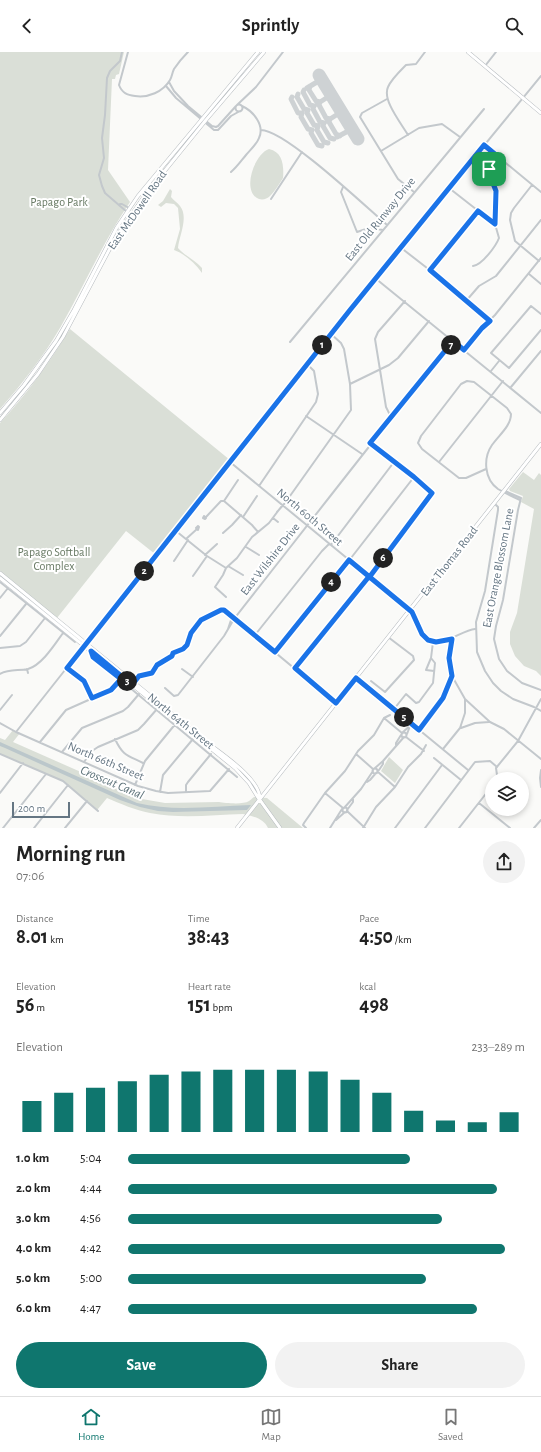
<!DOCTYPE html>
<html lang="en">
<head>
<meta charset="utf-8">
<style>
  :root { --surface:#fff; --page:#f2f2f2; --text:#222; --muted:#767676; --line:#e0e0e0; --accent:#0f766e }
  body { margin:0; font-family:"Alegreya Sans",sans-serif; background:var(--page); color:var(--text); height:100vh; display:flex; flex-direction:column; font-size:15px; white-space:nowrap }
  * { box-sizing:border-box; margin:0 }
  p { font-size:13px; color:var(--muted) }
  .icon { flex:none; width:22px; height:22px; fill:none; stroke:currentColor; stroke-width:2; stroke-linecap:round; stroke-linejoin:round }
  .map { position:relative; height:776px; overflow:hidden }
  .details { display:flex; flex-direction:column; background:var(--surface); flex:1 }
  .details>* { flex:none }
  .controls { position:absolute; left:485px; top:720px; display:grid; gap:8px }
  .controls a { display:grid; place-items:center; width:44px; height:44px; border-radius:50%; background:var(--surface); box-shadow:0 2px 6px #0003; font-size:20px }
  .scale { position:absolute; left:12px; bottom:10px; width:58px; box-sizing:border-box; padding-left:4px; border:2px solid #657683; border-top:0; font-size:11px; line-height:14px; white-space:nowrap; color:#657683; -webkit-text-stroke:3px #fff; paint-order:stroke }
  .pin { position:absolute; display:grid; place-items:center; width:34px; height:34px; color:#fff; margin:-17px; border-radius:8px; box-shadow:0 2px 6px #0006 }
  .km { position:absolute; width:20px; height:20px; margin:-10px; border-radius:50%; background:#222; color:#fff; font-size:11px; line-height:20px; text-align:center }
  .round { display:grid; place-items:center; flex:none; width:42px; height:42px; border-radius:21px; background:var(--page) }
  .headline { display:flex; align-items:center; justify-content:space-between; height:68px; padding:0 16px }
  h1 { font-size:22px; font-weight:700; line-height:30px }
  .stats { display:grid; grid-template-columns:repeat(3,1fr); gap:6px; height:68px; padding:4px 16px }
  .stats div { display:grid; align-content:center }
  .stats b { font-size:20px; font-weight:700 }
  .stats small { font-size:11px; font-weight:400 }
  .stats p { font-size:11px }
  .chart { height:112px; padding:8px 16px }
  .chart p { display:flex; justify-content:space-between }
  .chart svg { width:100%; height:72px; margin-top:4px; stroke:var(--accent); stroke-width:6 }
  .button { display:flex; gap:8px; margin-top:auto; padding:8px 16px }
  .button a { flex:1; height:46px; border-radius:24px; background:var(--accent); color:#fff; font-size:16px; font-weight:700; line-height:46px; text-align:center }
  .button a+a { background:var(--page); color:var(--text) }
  ul { padding:0 16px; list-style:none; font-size:13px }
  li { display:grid; grid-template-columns:64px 48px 1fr; align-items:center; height:30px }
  li i { height:10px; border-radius:5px; background:var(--accent) }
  header { display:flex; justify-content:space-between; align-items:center; height:52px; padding:0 16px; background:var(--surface); font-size:18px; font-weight:700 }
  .menu { display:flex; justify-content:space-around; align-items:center; height:56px; border-top:1px solid var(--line); background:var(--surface); font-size:11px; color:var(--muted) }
  .menu a { display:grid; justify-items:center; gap:2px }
  .menu .active { color:var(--accent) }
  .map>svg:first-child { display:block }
  .green { fill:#dadfd7 }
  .water { fill:#bbc7cb }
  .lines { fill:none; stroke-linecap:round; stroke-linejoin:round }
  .taxiway { stroke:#ced2d4; stroke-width:5 }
  .runway { stroke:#ced2d4; stroke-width:13 }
  .major-casing { stroke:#b5babe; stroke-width:4 }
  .minor { stroke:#c3c8cc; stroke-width:2 }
  .major { stroke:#fff; stroke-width:3 }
  .route-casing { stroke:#fff; stroke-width:8 }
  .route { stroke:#1a73e8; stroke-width:5 }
  .labels { text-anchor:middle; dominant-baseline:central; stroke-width:4; stroke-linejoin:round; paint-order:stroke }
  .park-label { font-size:12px; fill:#687a64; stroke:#fff }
  .street-label { font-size:12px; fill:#657683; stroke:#fff }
  .water-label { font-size:13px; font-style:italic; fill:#60757c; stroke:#fff }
</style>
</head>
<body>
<header><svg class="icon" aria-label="back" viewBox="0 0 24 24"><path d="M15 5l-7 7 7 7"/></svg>Sprintly<svg class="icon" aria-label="search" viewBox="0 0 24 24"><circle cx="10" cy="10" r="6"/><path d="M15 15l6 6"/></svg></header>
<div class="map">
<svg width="541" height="776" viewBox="0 0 541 776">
  <rect width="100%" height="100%" fill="#fafaf8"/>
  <path class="green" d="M0,0H124L119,22L116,23L115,27H112L108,118L130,150C103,190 84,234 60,276C43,305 22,332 0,357Z
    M269,97C283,100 284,114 283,126C279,132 275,139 270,144C267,147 263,148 259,147C241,140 254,102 269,97Z
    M170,137L172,139L171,145C173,148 178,151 180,154C189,165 179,184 178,196C185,204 195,208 202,216V221C195,211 185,202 174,198L180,177L178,156L174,152L166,151L161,155L158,153L163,149Z
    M70,277L230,408L155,502L126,479L57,566L0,520V371C27,342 49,311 70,277Z
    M523,420L534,428L539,421L541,423V624L536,619L524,614L515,604L510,592V580L517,561L534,457L521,450L523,444L510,439L509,437Z
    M13,678L20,681L13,690L142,747L165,751L219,750C225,751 243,753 249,749C251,748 252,746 254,745L267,746L303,776H268C264,767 253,764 243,762C213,763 180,767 150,761C135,758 121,752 107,746L98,757V759L63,729L0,702V686L5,688Z
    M389,705L403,718L395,731L381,719Z"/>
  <path class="water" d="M0,690L137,751C174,760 213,754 251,753L247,758L173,760L158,759L140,755L120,748L5,696L0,694Z"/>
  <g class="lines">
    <path class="taxiway" d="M310,34L309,38L316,49L320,50L319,53L326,66L330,67L329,70L336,82L340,84
      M307,36L322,27
      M304,38L303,40L310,53L314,54L313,57L320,70L324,71L323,74L330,86L334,87
      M298,42L297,45L304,57L308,58L307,61L314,73L318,74L317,78L324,90L328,91
      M292,45L291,47L298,61H302L301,65L308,77L312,78L311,81L318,93L322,94
      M317,52L331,43
      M327,69L341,60
      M337,85L352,77"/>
    <path class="runway" d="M319,23L358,87"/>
    <g class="major-casing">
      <path id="major" d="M468,0L541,61
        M0,361L24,333L56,289L74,258L117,175L138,144L258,0
        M0,368L38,322L63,285L116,185L146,142L206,68L264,0
        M0,521L209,692C223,703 260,727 260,747
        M0,526L235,716L249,731L257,744L280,776
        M237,776L541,392"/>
    </g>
    <path class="minor" d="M122,0L120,9L110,19L107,26L105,63L102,86L104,106L99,123L102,134L105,141L127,160
      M128,0L119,33C122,41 127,43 135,44C148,46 163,40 170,28C172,25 172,21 174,17C178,11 183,5 188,0
      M485,14L496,0
      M169,30L174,39L188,54L212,74L216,75L218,74L236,54
      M166,34L176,46L214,78H218L231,64L240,59
      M387,47L362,61L360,65L398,127L414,140
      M235.5 56a3.5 3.5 0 1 1 7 0a3.5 3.5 0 1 1-7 0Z
      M237,53L256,35L283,0
      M261,78C285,78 365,154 387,173
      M408,83C401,71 382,48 388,35C391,28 398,21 404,15L406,13L416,12L425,0
      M484,93L541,140
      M381,99L419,76L442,72L460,85
      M231,120C237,115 241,109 246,103C250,98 257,92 259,86C265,73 253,59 242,54
      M532,133L514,156L511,161L510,168L515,189L539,209
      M343,135L341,140L357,180L369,176L383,178
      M449,136L495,172
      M271,147L302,100
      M120,152H122L129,156
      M400,195L436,223L490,269
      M473,214C482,213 496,194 499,186L495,172L496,139L489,119L497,103
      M430,218L478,159
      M529,222L541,232
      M375,226L541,361
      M466,249L479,234L496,224L541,168
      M541,262L531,254L491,301L509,316L541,278
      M290,290L484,57
      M464,298L482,276L495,263L541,206
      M491,319L499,309
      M350,332L389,313L398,306L429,269
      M511,335L541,299
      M306,364L362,402
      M391,365L386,355L375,287L378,280L405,249
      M230,410L410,558C417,565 417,575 423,583C436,602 460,578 475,577
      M439,410L503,329
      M486,417L466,426H459L422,397L418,391L421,384L461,332L467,329L474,330L507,356L511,362C511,374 499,383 492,393C483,406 484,427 498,437C505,441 513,445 520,448
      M222,419L229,411
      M259,434L316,350L318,342L314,319L307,312
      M505,439L521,446L518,458L503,548L496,574L494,587L499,607L507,619L522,631L541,638
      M224,449L252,473L258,480
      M494,451L498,455V458L485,539L476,570L477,600L485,619L493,631L501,639L513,647L534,655L541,659
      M277,460L285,451L351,358L350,332L344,297L341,291L331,282
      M204,464L206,466L205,467L203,466Z
      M206,465L221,449H224L238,428
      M243,465L257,444
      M273,466L278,470
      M198,474L199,475L198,478L196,476Z
      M176,479L207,504L226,516
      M223,481L232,473L241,463
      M186,487L197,477
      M331,493L394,410
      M246,495L259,503
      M205,503L217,492
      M174,509L188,488
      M228,514L243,523
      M193,524L207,504
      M0,530L75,590
      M226,545L215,535L223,523L226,516L237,506L252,485L269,471L281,455
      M0,546L8,536
      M228,577L231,568L234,567C307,474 379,381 453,289
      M255,583L322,499L329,492
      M0,584L26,552
      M452,587L449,606L450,616L452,624L465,647L490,670L504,677L541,707
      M86,591L377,224L541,24
      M0,596L20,594L26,590L45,566
      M91,600L93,605L237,725
      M275,600L347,511L351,506L414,425
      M431,606L426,618L434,619
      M67,616L84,629L92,646
      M27,617L28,621
      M182,617L193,625
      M295,617L371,523L432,441L370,391
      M0,622C9,617 18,619 28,617C42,613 55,592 63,581
      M356,626L468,718
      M371,629L385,640L414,608L413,604L388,585
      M134,631L139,624H141
      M136,632L143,622L152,621L157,613L172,604L173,601L183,597L187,593L191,581L201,568L218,559L224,558L336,651
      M165,636L174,644L178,643L224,584L234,567
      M394,657L406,642L416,651L419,650L433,631L435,611L431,606L433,590
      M0,658L12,643
      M384,666L402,681
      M0,671L16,680L138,734L156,739L168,741L210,739L229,717
      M461,676L475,671L489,670
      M419,678L443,645L452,624
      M16,680L84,594
      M403,680L412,672
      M401.5 683a2.5 2.5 0 1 1 5 0a2.5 2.5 0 1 1-5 0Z
      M407,682L410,674
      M406,685L424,699
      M115,687C123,704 127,703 143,711
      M40,690L66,658L111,638L121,627
      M396,693V691L401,683
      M443,697L460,676L465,661V647
      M62,700L82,676L123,659L128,655L139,642
      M0,702L63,729L98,759
      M356,702L373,717
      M434,706L461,728
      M84,710L92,699L98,695L138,678L144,672L157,657
      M375,716L383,709L404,685
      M372.5 719a2.5 2.5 0 1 1 5 0a2.5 2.5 0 1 1-5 0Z
      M379,718L383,712V709
      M541,718L540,726L541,735
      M378,720L395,735
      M502,727L497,723L496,716L518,689L541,647
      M367,730L370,728L376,721
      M135,733L145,709L177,670
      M160,740L163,723L193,687
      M186,740V733L188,730L211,702
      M0,741L23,711
      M325,741L343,756
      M479,751L510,776
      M342.5 758a2.5 2.5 0 1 1 5 0a2.5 2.5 0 1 1-5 0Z
      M344,756L361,737L373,719
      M347,758L353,750V747
      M347,759L365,776
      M336,768L345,760
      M3,776L46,722
      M34,776L68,733
      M65,776L87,749
      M306,776L303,773L304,771L325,741L345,719L358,699L374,683L384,666L390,663
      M330,776L342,757
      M363,776L376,755L395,735L408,715L421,702L426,693
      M395,776L442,713
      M425,776L475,710L490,709L497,715
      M459,776L492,734
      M534,776L541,768"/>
    <use href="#major" class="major"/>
  </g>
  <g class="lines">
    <g class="route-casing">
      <path id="route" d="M489,117L496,103L484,93L350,258L67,616L84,629L92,646L111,638L121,627L93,605L91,599L132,633L139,624L152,621L157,613L172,604L173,601L183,597L187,593L191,581L201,568L221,558H224L275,600L349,508L412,560L422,582L428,588L436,590L452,587L449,606L452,624L443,646L419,678L356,626L336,651L295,616C319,586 343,557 367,527C368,526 370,524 371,523L432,441L414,425L370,391L453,289L464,298L482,276L490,269L430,218L478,159L495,172L496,139L489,121V117"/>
    </g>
    <use href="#route" class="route"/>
  </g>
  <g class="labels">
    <g class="park-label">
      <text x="59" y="150">Papago Park</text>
      <text x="54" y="500">Papago Softball<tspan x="54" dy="14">Complex</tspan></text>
    </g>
    <g class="street-label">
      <text transform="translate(137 158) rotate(-55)">East McDowell Road</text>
      <text transform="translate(380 167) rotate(-51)">East Old Runway Drive</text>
      <text transform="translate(310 465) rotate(40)">North 60th Street</text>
      <text transform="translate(270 507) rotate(-52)">East Wilshire Drive</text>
      <text transform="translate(449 509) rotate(-52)">East Thomas Road</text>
      <text transform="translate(498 516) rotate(-79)">East Orange Blossom Lane</text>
      <text transform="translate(181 669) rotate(39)">North 64th Street</text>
      <text transform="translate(106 709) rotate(23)">North 66th Street</text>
    </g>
    <g class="water-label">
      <text transform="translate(112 731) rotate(23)">Crosscut Canal</text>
    </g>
  </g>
</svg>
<div class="controls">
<a><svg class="icon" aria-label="layers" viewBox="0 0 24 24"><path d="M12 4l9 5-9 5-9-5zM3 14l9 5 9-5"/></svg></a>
</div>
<div class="scale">200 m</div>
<div class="pin" style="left:489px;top:117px;background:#1e9e55"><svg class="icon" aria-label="arrive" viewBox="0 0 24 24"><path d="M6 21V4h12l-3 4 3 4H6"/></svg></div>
<b class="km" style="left:322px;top:293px">1</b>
<b class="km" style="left:144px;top:519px">2</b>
<b class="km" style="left:127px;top:629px">3</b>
<b class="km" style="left:331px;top:530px">4</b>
<b class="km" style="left:404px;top:665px">5</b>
<b class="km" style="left:383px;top:506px">6</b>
<b class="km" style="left:451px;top:293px">7</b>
</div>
<section class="details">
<div class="headline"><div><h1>Morning run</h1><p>07:06</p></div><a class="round"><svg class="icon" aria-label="share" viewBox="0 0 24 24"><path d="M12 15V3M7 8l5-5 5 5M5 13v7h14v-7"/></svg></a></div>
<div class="stats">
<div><p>Distance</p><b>8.01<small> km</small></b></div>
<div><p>Time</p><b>38:43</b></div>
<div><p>Pace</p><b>4:50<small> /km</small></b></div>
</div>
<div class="stats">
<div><p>Elevation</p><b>56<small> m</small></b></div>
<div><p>Heart rate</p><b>151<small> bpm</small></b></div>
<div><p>kcal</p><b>498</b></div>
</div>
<div class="chart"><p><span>Elevation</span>233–289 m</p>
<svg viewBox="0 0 160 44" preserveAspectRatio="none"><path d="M5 44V25M15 44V20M25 44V17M35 44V13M45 44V9M55 44V7M65 44V6M75 44V6M85 44V6M95 44V7M105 44V12M115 44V20M125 44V31M135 44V37M145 44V38M155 44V32"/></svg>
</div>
<ul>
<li><b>1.0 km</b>5:04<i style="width:71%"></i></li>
<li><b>2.0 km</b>4:44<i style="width:93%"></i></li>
<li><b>3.0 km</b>4:56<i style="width:79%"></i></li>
<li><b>4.0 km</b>4:42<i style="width:95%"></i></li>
<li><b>5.0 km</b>5:00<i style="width:75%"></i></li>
<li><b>6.0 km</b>4:47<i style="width:88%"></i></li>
</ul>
<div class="button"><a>Save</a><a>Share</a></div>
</section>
<nav class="menu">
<a class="active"><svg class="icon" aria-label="home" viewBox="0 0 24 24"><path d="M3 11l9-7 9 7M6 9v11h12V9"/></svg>Home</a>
<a><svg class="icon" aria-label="map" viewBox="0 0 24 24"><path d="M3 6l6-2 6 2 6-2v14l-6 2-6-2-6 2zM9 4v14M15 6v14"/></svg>Map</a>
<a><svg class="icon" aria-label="saved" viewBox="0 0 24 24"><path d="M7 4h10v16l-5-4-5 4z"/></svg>Saved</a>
</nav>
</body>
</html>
